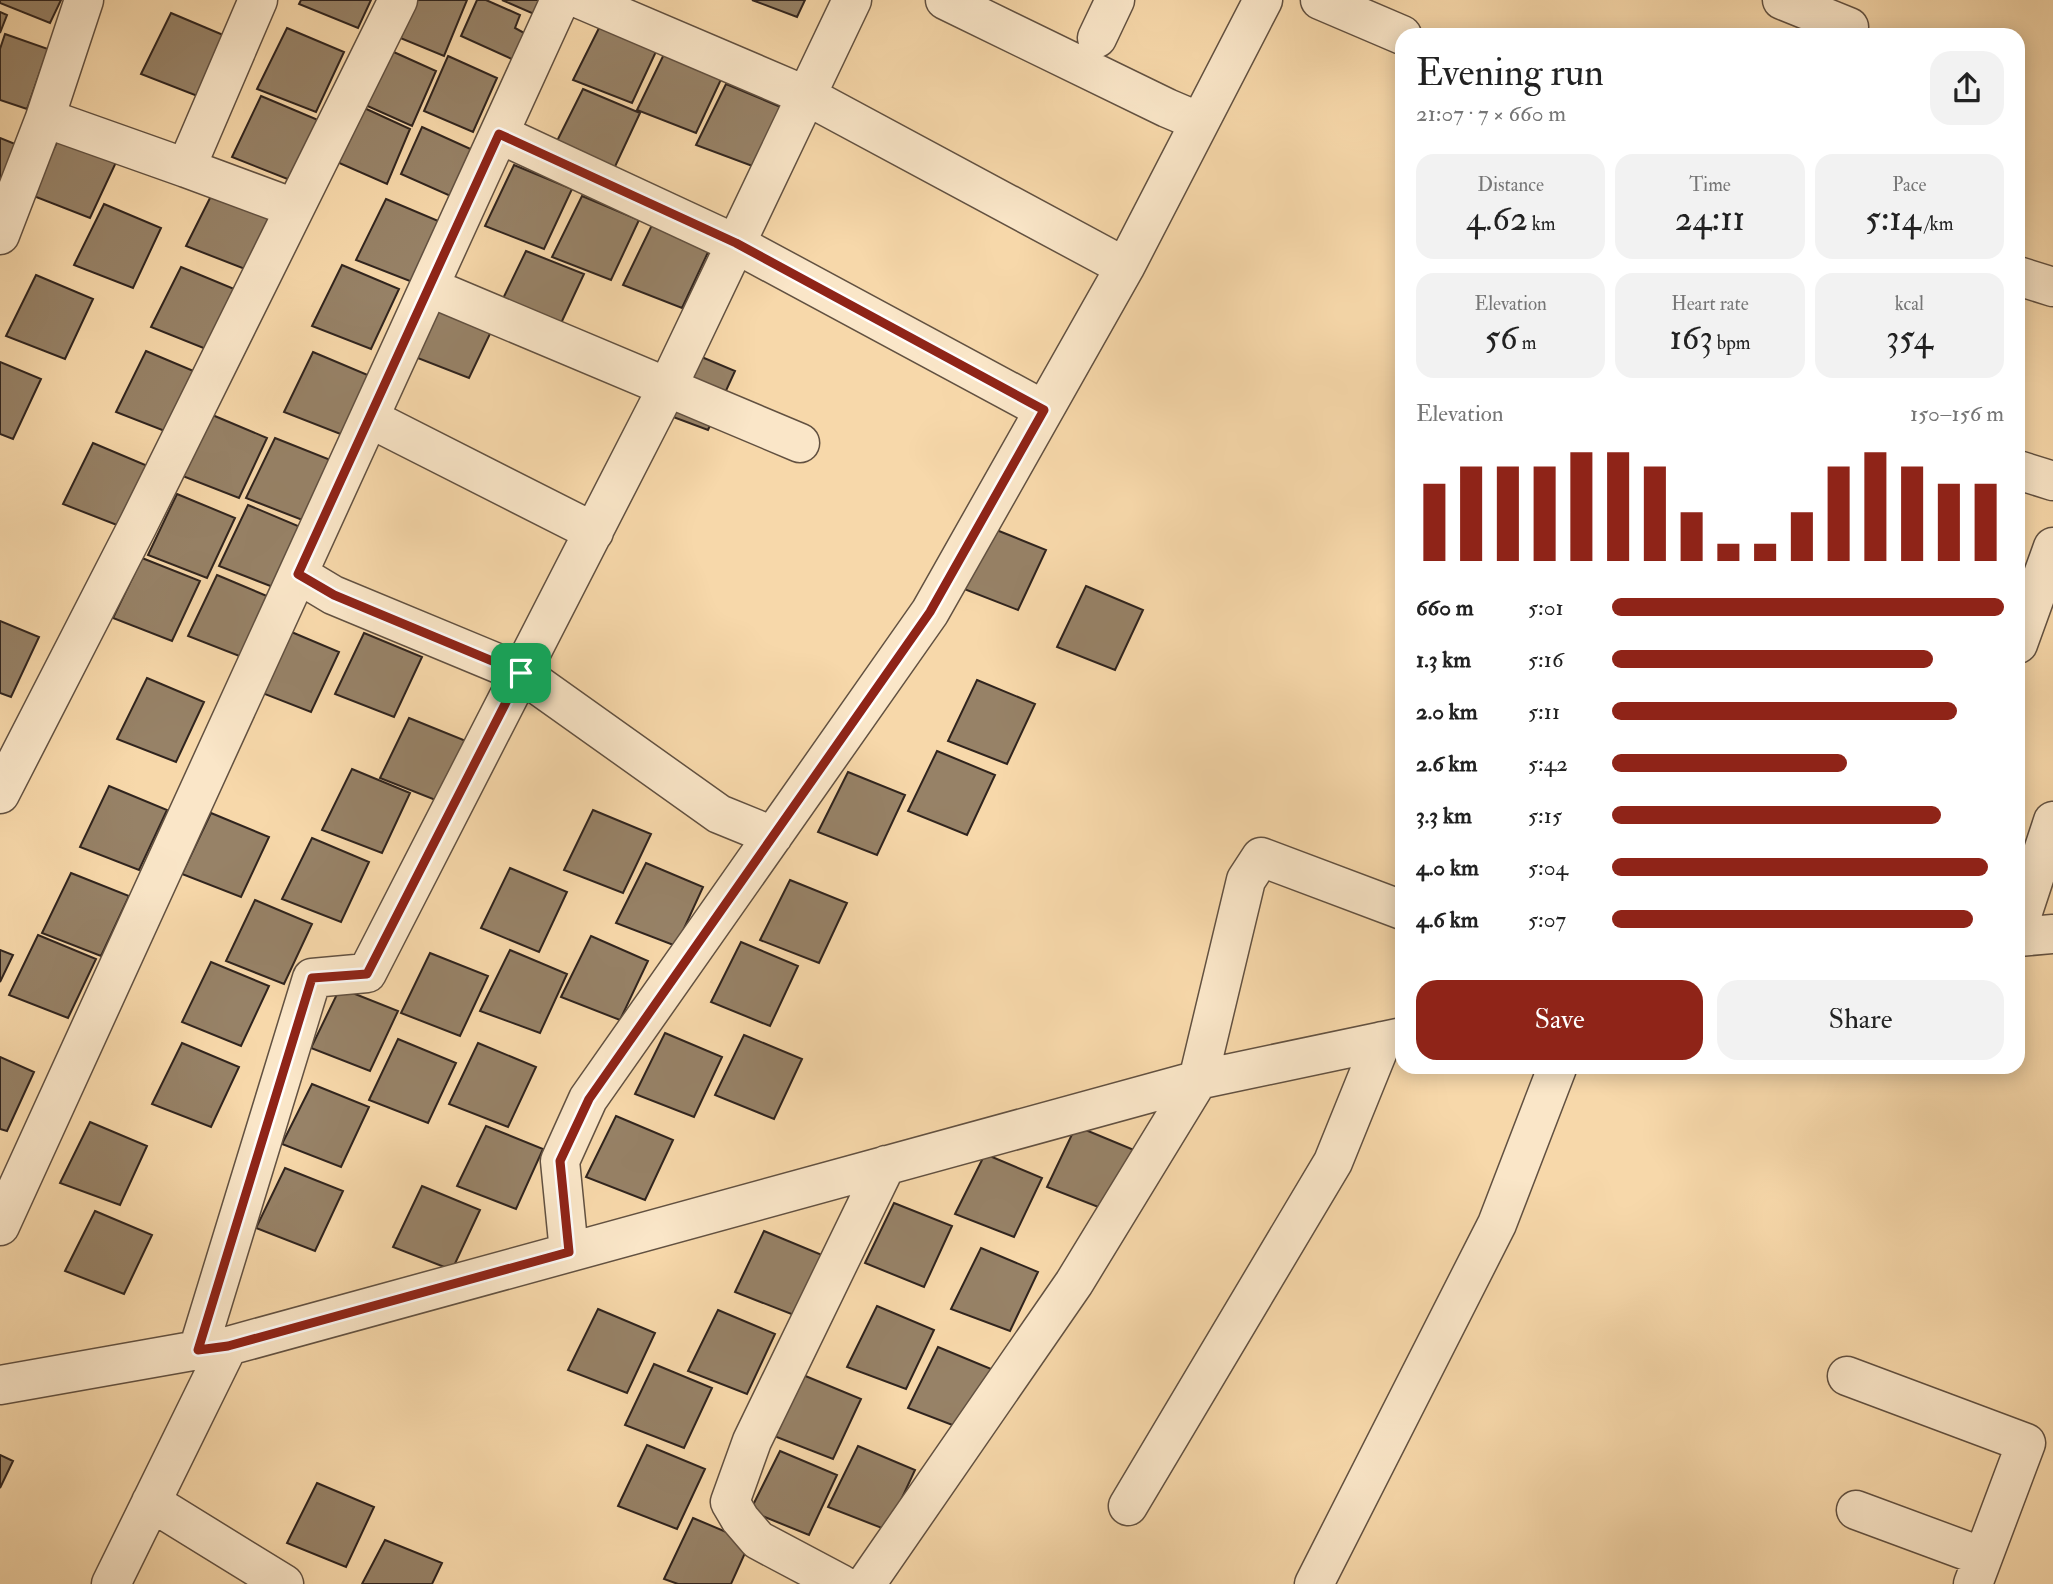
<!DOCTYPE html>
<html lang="en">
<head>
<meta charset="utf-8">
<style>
  :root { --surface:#fff; --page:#f2f2f2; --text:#222; --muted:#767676; --accent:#8f2418 }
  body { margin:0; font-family:"IM FELL Double Pica",serif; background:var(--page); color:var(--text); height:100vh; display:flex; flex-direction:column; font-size:26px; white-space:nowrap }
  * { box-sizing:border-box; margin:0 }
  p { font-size:23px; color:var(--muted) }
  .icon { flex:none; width:38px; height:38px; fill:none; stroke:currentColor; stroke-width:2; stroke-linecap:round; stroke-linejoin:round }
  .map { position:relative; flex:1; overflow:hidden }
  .panel { position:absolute; left:1395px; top:28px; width:630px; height:1046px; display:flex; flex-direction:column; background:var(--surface); border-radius:21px; box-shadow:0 4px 18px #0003 }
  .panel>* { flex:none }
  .pin { position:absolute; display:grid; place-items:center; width:60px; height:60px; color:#fff; margin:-30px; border-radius:14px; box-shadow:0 4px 10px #0006 }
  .round { display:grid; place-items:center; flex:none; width:74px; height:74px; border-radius:21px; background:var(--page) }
  .headline { display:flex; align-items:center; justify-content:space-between; height:119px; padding:0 21px }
  h1 { font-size:38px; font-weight:600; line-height:52px }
  .metrics { display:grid; grid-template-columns:repeat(3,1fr); gap:10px; height:119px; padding:7px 21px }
  .metrics div { display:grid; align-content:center; border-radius:18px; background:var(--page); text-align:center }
  .metrics b { font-size:35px; font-weight:600 }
  .metrics small { font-size:19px; font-weight:400 }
  .metrics p { font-size:19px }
  .chart { height:196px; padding:14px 21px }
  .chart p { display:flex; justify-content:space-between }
  .chart svg { width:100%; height:126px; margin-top:7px; stroke:var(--accent); stroke-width:6 }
  .cta { display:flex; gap:14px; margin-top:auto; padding:14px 21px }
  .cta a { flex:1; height:80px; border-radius:21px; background:var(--accent); color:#fff; font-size:28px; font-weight:600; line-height:80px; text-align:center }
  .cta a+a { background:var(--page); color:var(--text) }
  ul { padding:0 21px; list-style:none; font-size:23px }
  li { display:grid; grid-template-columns:112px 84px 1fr; align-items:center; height:52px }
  li i { height:18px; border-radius:9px; background:var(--accent) }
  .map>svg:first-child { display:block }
  .building { fill:#978267; stroke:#30241e; stroke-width:2 }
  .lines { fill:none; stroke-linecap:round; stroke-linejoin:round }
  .minor-casing { stroke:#625141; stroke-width:41 }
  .minor { stroke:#fae6c8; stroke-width:38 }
  .route-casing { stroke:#fff; stroke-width:14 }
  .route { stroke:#8f2418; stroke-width:9 }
</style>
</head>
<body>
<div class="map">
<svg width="2053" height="1584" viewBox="0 0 2053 1584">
  <rect width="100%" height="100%" fill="#f7d8aa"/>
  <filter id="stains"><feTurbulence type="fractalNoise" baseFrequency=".00286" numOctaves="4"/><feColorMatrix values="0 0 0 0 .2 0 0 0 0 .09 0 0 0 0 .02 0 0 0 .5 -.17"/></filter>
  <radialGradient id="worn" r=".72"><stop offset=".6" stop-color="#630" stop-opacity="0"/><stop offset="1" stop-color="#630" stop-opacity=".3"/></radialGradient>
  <path class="building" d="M0,0H61L50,23L0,3Z
    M301,0H371L358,28L299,4Z
    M407,0H467L444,56L393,35Z
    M477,0H486L520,15L515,28L526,34L514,60L461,36Z
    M502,0H540L534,14Z
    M752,0H805L797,17Z
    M0,12L7,15L0,33Z
    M171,13L228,37L200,97L141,74Z
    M603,20L660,43L632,103L573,80Z
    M287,28L344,52L316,112L257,89Z
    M5,34L48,49L27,109L0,100V49Z
    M387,49L436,71L412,126L363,104Z
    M666,50L724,73L696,133L637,110Z
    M448,56L497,78L473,132L424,111Z
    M726,84L783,108L755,167L696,145Z
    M583,89L640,113L612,173L553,149Z
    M261,96L318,120L290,180L232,157Z
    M362,107L410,129L387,184L337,162Z
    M422,127L475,151L455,198L401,174Z
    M61,134L118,158L90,218L31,195Z
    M0,138L25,148L0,201Z
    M514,165L572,189L544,249L485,226Z
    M216,186L273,209L245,269L186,246Z
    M582,196L639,220L611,280L552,257Z
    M386,199L443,223L415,283L356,260Z
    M104,204L161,228L133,288L74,265Z
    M652,225L710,248L682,308L623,285Z
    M526,251L584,274L556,334L497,311Z
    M342,265L399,289L371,349L312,326Z
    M181,267L239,291L211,351L151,327Z
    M36,275L93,299L65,359L6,336Z
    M440,295L497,319L469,378L410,355Z
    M678,347L735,371L708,430L649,408Z
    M146,351L203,375L175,435L116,412Z
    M313,352L370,376L343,435L284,412Z
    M0,362L41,379L13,439L0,434Z
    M210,414L267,438L239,498L180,475Z
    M275,438L333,461L305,521L246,498Z
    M93,443L150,467L122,527L63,504Z
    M177,494L235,518L207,578L148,555Z
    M248,505L305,529L278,589L219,566Z
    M989,527L1046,550L1018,610L959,587Z
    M142,558L200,581L172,641L113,618Z
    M217,575L274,599L247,659L188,636Z
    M1086,586L1143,610L1115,670L1057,647Z
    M0,621L39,637L11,697L0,693Z
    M282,628L339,652L311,712L252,689Z
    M364,633L422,657L394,717L335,694Z
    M147,678L204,702L176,762L117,739Z
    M977,680L1035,704L1007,764L948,741Z
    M409,718L466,741L438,801L380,778Z
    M937,751L995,775L967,835L908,811Z
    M352,769L410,793L382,853L322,830Z
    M848,772L905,795L877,855L818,832Z
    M109,786L167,810L139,870L80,847Z
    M593,810L651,834L623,893L564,870Z
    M211,813L269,837L241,897L182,874Z
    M312,838L369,862L341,922L282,899Z
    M646,863L703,887L676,946L616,923Z
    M510,868L567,892L539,952L481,928Z
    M71,873L129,896L101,956L42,933Z
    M790,880L847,903L819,963L760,940Z
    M255,900L312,924L284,984L226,961Z
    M38,935L96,959L68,1018L9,995Z
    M591,936L648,961L620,1020L561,997Z
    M741,942L798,966L770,1026L711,1002Z
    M0,950L13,955L0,982Z
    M510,950L567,974L540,1033L480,1011Z
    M430,953L488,976L460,1036L401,1013Z
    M211,962L269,986L241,1046L182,1022Z
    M340,988L398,1011L370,1071L311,1048Z
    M665,1033L722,1057L694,1117L635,1094Z
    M744,1035L802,1059L774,1119L715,1095Z
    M398,1039L456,1063L428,1123L369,1100Z
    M182,1043L239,1067L211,1127L152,1104Z
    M478,1043L536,1067L508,1127L449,1104Z
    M0,1057L34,1072L7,1131L0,1129Z
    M312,1084L369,1107L341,1167L282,1144Z
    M616,1116L673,1140L645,1200L586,1177Z
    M90,1122L147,1146L120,1205L60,1183Z
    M486,1126L543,1149L516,1209L457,1186Z
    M1076,1126L1134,1150L1106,1210L1047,1187Z
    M985,1154L1042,1178L1014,1237L955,1214Z
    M285,1168L343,1191L315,1251L256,1228Z
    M422,1186L480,1210L452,1270L393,1247Z
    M894,1203L952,1226L924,1287L865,1263Z
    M95,1211L152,1235L124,1294L65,1271Z
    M764,1231L822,1255L794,1315L735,1292Z
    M981,1248L1038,1272L1010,1331L951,1309Z
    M877,1306L934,1330L906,1389L847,1367Z
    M598,1309L655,1333L627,1393L568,1370Z
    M718,1310L775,1334L747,1394L688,1371Z
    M938,1347L996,1371L968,1431L908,1408Z
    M654,1364L712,1388L684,1448L625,1425Z
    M803,1375L861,1399L833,1459L774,1436Z
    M647,1445L705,1469L677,1529L618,1506Z
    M858,1446L915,1470L887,1530L828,1507Z
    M780,1451L837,1475L809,1535L750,1511Z
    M0,1455L13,1461L0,1488Z
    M317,1483L374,1507L346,1567L287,1543Z
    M693,1518L750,1542L731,1584H678L664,1579Z
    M385,1540L442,1563L432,1584H362Z"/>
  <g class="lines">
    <g class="minor-casing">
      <path id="minor" d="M84,0L45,118L186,168L258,0
        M582,0L807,96L1125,267
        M945,0L1167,108L1200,122
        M1320,0L1402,35
        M1782,0L1849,27
        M1097,38L1115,0
        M499,134L736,244L1044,410
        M186,168L294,208
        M0,235L45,118
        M2018,276L2053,287
        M429,287L800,443
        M369,418L594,532
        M2018,470L2053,481
        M298,574L333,595L521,673L719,814L773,836
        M2018,644L2053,547
        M0,794L138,525L398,0
        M2018,927L2053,821
        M2018,937L2053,934
        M0,1226L560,0
        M569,1252L560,1161L588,1099L930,612L1125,267L1263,0
        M198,1350L312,978L367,973L667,388L852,0
        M1847,1376L2026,1443L1973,1584
        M0,1385L198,1350L228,1346L1198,1080L1402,1037
        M151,1502L284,1584
        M1128,1506L1333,1162L1382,1041
        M1856,1510L1983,1557
        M111,1584L228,1346
        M841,1584L758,1540L740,1519L730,1502L752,1441L886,1165
        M866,1584L1074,1283L1198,1080L1246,880L1261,857L1402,910
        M1314,1584L1497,1224L1557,1068"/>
    </g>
    <use href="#minor" class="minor"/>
  </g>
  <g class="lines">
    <g class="route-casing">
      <path id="route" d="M499,134L736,243L1044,410L930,612L589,1099L560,1161L569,1252L228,1346L198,1350L312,978L367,974L521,673L334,595L298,574Z"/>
    </g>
    <use href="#route" class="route"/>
  </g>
  <rect width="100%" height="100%" filter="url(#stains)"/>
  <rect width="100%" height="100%" fill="url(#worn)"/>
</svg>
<div class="pin" style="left:521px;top:673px;background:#1e9e55"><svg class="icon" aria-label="arrive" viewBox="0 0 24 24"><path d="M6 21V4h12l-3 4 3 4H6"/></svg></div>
<section class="panel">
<div class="headline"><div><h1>Evening run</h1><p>21:07 · 7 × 660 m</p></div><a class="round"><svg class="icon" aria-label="share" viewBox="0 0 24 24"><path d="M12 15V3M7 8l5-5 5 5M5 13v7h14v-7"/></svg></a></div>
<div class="metrics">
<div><p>Distance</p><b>4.62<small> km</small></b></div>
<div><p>Time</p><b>24:11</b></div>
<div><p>Pace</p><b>5:14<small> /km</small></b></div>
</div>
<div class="metrics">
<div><p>Elevation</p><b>56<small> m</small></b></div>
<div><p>Heart rate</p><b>163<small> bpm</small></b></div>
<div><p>kcal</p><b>354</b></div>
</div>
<div class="chart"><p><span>Elevation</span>150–156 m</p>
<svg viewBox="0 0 160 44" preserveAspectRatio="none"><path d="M5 44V17M15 44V11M25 44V11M35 44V11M45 44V6M55 44V6M65 44V11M75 44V27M85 44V38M95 44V38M105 44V27M115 44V11M125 44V6M135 44V11M145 44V17M155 44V17"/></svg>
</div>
<ul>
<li><b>660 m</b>5:01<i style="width:100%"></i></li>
<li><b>1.3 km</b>5:16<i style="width:82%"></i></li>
<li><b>2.0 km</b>5:11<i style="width:88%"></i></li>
<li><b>2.6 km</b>5:42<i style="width:60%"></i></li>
<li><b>3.3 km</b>5:15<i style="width:84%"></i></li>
<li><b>4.0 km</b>5:04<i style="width:96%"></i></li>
<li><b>4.6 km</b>5:07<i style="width:92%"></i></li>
</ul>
<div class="cta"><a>Save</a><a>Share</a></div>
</section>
</div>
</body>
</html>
